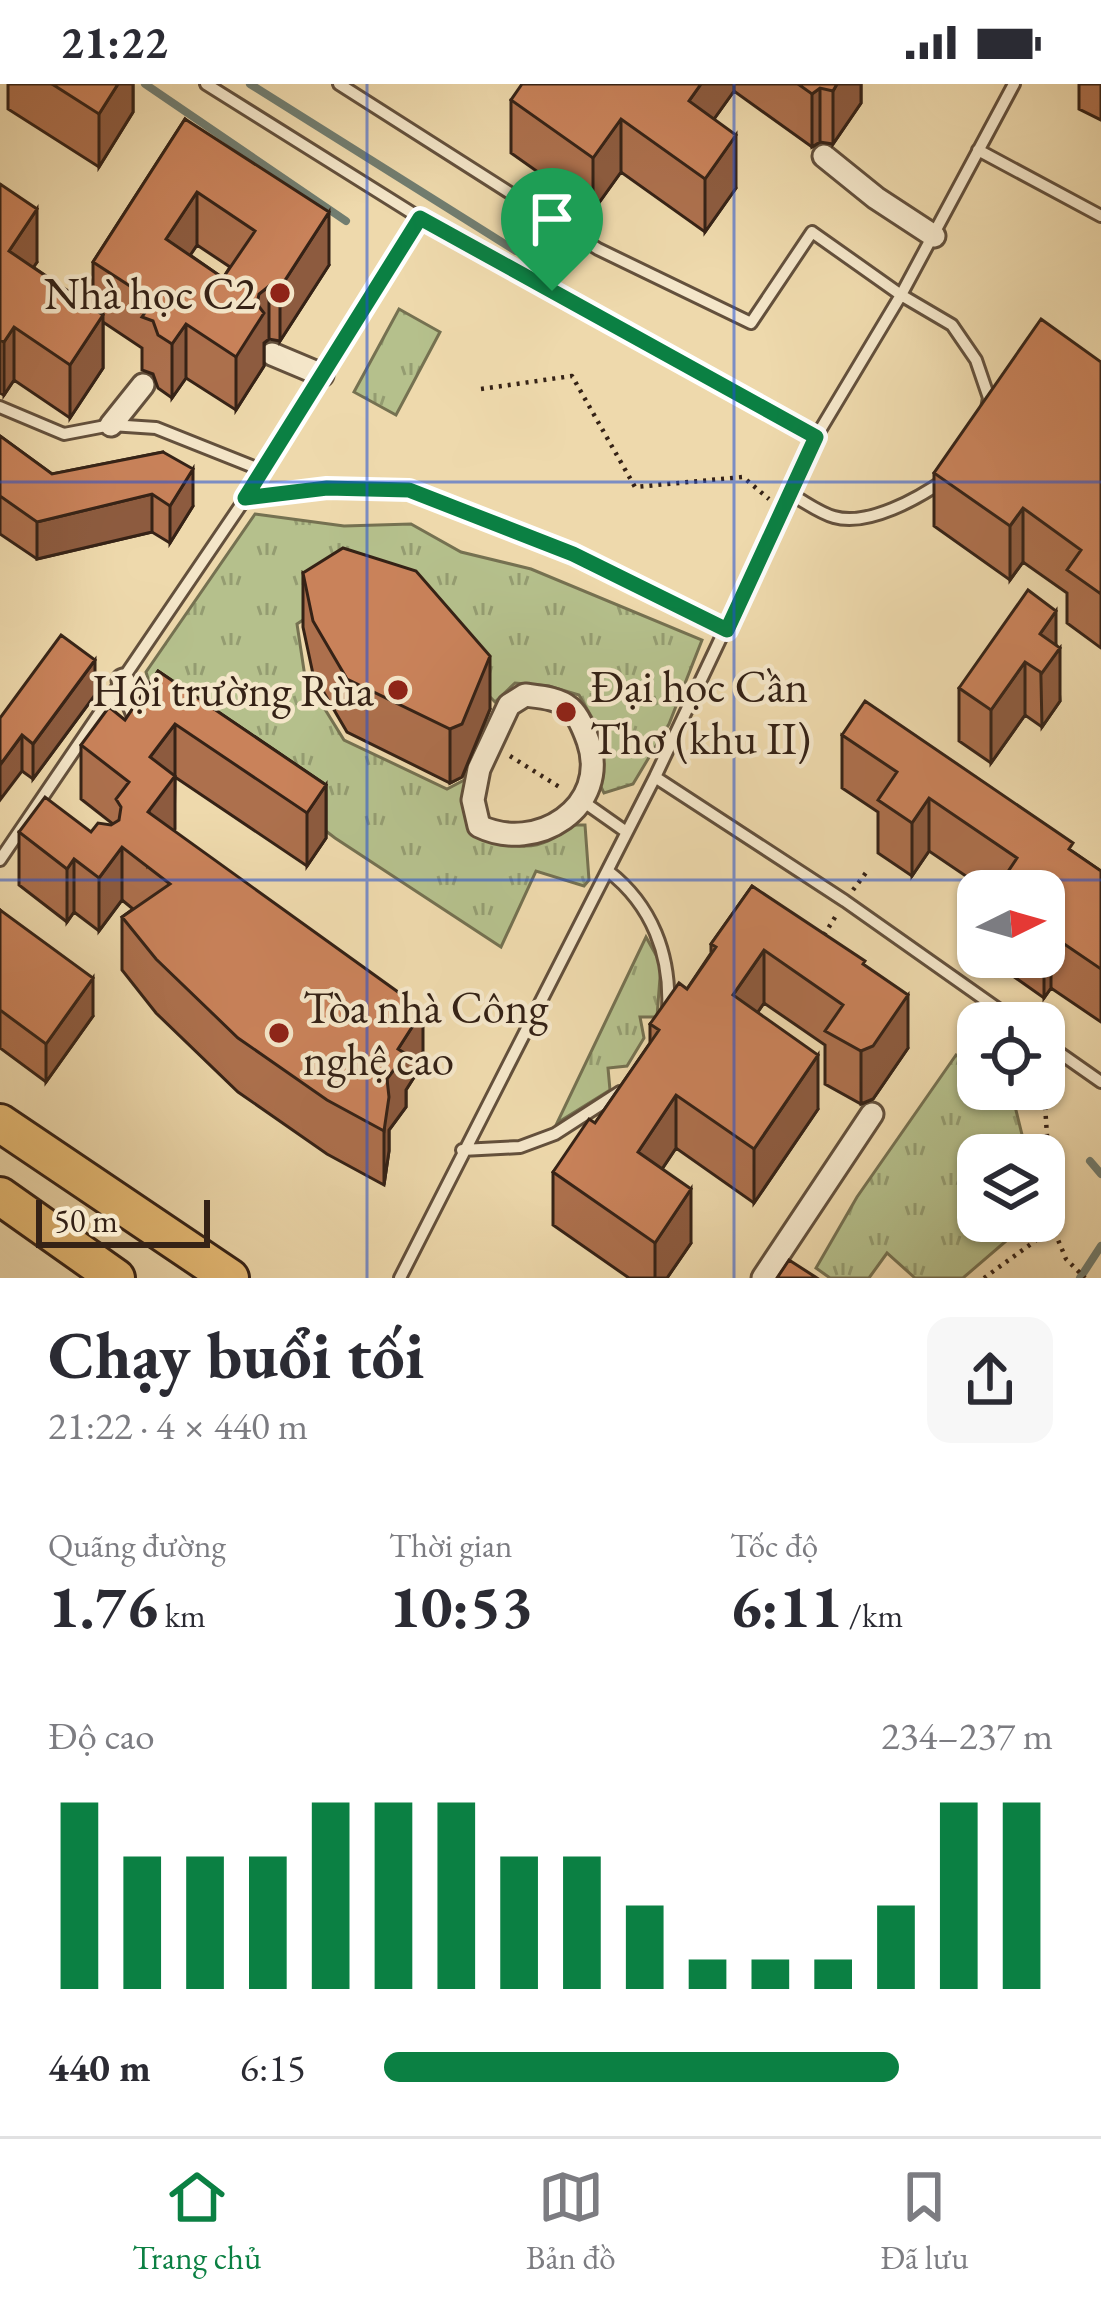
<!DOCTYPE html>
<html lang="vi">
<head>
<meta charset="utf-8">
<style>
  :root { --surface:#fff; --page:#f7f7f7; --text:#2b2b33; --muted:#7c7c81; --line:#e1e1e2; --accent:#0b8043 }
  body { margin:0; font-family:"EB Garamond",serif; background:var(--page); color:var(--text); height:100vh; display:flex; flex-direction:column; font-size:45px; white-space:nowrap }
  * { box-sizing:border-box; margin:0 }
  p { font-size:39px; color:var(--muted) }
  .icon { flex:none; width:66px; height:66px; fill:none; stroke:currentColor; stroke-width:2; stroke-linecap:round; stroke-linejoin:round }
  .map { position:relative; height:1194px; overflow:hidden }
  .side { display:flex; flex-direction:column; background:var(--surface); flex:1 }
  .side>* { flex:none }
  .needle { width:78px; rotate:85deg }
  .controls { position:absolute; left:957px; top:786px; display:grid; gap:24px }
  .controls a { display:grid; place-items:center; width:108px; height:108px; border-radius:24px; background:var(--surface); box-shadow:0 3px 9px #0004; font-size:60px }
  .scale { position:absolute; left:36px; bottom:30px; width:174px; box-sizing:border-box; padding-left:12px; border:6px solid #352216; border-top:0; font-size:33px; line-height:42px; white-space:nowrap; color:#352216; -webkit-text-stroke:9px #f4e6c9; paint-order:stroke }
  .pin { position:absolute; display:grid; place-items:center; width:102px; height:102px; color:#fff; margin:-123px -51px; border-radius:50% 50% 50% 0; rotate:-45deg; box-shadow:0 0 12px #0007 }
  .pin .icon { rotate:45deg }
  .round { display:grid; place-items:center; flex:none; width:126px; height:126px; border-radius:24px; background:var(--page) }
  .head { display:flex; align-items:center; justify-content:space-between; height:204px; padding:0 48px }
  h1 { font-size:66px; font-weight:700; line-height:90px }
  .stats { display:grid; grid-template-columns:repeat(3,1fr); gap:18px; height:204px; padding:12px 48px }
  .stats div { display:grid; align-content:center }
  .stats b { font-size:60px; font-weight:700 }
  .stats small { font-size:33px; font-weight:400 }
  .stats p { font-size:33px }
  .chart { height:336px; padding:24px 48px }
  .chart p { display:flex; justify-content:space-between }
  .chart svg { width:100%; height:216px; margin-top:12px; stroke:var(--accent); stroke-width:6 }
  ul { padding:0 48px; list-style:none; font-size:39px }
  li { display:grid; grid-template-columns:192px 144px 1fr; align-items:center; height:90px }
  li i { height:30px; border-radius:15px; background:var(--accent) }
  .status { display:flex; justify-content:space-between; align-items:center; height:84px; padding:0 60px; background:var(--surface); direction:ltr }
  .status svg { height:33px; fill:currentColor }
  .dock { display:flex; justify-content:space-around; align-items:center; height:168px; border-top:3px solid var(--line); background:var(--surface); font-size:33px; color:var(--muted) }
  .dock a { display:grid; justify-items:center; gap:6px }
  .dock .on { color:var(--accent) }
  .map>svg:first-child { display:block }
  .grass { fill:url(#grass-tufts); stroke:#757151; stroke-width:3 }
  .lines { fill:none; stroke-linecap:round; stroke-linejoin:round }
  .stream { stroke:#717d70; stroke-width:8 }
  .lane-casing { stroke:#63503c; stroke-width:16 }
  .street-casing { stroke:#63503c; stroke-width:27 }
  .highway-casing { stroke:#352216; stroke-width:42 }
  .path { stroke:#352216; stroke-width:4.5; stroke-dasharray:3 6; stroke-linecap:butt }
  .lane { stroke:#f4e6c9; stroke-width:10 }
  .street { stroke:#f4e6c9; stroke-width:21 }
  .highway { stroke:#e7bc76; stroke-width:36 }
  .wall { fill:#ad704d; stroke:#352216; stroke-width:3; fill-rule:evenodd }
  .shaded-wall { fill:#8d5b3f; stroke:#352216; stroke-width:3 }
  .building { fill:#c9825a; stroke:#352216; stroke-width:3; fill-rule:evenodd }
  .route-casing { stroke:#fff; stroke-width:24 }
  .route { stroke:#0b8043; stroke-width:15 }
  .grid { fill:none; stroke:#1d4ed8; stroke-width:3; stroke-opacity:0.55 }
  .poi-dot { fill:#8f2418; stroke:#f4e6c9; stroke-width:4.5 }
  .labels { text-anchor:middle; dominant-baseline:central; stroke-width:9; stroke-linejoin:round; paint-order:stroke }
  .poi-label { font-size:45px; fill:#352216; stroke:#f4e6c9; text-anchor:end }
</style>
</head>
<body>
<div class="status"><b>21:22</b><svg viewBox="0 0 49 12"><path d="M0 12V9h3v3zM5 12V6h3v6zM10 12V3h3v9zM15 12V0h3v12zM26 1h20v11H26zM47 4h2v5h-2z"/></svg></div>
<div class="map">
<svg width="1101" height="1194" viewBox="0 0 1101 1194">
  <defs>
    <pattern id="grass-tufts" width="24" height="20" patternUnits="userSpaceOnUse" patternTransform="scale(3)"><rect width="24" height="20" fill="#b5c08c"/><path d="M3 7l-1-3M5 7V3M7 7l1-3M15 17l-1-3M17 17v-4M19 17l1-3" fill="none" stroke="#949c71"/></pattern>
  </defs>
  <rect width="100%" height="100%" fill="#eed9ac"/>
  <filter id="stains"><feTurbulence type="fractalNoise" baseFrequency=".00167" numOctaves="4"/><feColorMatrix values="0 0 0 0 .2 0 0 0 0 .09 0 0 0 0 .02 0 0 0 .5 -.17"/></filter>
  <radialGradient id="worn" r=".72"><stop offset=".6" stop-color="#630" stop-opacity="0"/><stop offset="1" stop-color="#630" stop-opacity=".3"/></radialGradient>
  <path class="grass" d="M399,225L440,248L396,331L354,308Z
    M255,430L344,442L411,440L461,468L531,485L702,556L669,640L633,700L604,709L600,701L606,658L579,611L549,602L515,599L495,618L409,530L336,514L297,540L305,593L344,656L447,705L470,693L476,748C513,766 539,770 572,741H585L589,796L584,802L536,787L501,863L335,754L154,615L146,588Z
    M646,853L661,880L657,933H640L644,954L627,982L608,984L610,1006L557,1039Z
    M956,971L978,986V1005L1011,1006L1027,1071H978V1137L1038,1139L1006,1157L963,1194H915L887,1169L869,1194H830L816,1184L857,1113Z"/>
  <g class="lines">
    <path class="stream" d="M145,0L346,137
      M250,0L516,167
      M1090,1077L1101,1090
      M1080,1194L1101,1162"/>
    <g class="lane-casing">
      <path id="lane" d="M339,0L598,165L751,239L812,148L901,211L952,241L976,276L989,314L987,325
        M978,66L1101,132
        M420,134L816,353
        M0,323L64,350L111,341L156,344L264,387
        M790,410C804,417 819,429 834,433C868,443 919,414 946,395
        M245,414L327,404L408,406L573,470L727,546
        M655,693L845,817L1018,939
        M581,716L625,747
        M0,776L264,387L420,134L206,0
        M608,787C652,821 671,871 668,926
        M1044,958L1101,998
        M462,1066L520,1063L555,1050L620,1008
        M400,1194L655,693L816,353L901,211L1014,0"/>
    </g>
    <g class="street-casing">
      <path id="street" d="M824,72L876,114L934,152
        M272,270L322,291
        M111,341L143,301
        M123,596L137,628
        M525,611C540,613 558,614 570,624C579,632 584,646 588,657C611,723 536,770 479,742L473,716L479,685L509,621Z
        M763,1194L872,1030"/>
    </g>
    <g class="highway-casing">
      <path id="highway" d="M0,1039L230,1194
        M0,1112L116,1194"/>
    </g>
    <path class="path" d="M481,305L572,292L635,403L743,393L769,415
      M510,672L561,704
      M853,806L868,786
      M824,851L837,830
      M1061,991L1045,1021L1053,1144L1066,1175L1085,1194
      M984,1194L1053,1144"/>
    <use href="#lane" class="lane"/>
    <use href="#street" class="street"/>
    <use href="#highway" class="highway"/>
  </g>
  <path class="wall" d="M8,0H133V28L99,83L8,25Z
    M678,0H861V19L833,60L820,58L812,63L734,7L714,35L736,104L705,148L621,88L593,127L511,69V16Z
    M1079,0H1101V36L1079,25Z
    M185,35L329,181L280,257L269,255L264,259V282L236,326L186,294L172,314L158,304L153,290L142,286V264L103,238V284L70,334L14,296L4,311L0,309V100L37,178L33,183L93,224V178ZM197,161L230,183L223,194L190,171Z
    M1101,278V564L1067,539V509L1023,478L1010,496L934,442V389Z
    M0,352L52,390L163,368L193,422L170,459L152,448L37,475L0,450Z
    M303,489L490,625L462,693L450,699L347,648L313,590L303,543Z
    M1056,562L1060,617L1042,643L1025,631L991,679L959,657V604Z
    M158,587L326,701V754L307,782L175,693L174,747L423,979L406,1006V1023L389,1046V1067L384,1101L327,1070L238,1008L156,929L122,886V833L133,825L122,816L99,847L74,828L67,838L19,801V748H91L113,740L81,715V661L125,636Z
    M95,611L33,695L22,687L0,634Z
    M842,651L1073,768L1101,787V938L1051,904L1044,914L986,873H1044V807H988L929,767L912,792L878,769V728L842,704Z
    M752,802L865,882L908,964L873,1015L861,1020L825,1000V961L764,919L757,929L818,1025L754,1119L676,1064L662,1085L691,1159L667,1194H629L553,1141V1088L595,1039L650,959V940L687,905L711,869V860Z
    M0,826L93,932L46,998L0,964Z"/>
  <path class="shaded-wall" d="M118,0H133V28L99,83V30Z
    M701,0H734V7L689,70V17Z
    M837,0H861V19L833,60V7Z
    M820,4V58L812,63V10Z
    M621,35V88L593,127V74Z
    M736,51V104L705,148V95Z
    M197,108V161L166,208V155Z
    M37,125V178L9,220V167Z
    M329,128V181L280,257V204Z
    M269,202V255L264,259V282L236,326V273L259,210Z
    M103,231V284L70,334V281Z
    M186,240V294L172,314V260Z
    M14,243V296L4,311V258Z
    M193,385V422L170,459V422Z
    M152,410V448L37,475V438Z
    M1023,424V478L1010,496V442Z
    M1056,527V569L1060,564V617L1042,643L1040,550Z
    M490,572V625L462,693L450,699V645Z
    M95,576V611L33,695V660Z
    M1025,578V631L991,679V626Z
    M175,640V745L148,781L150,673Z
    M22,651V687L0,716V681Z
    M326,701V754L307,782V729Z
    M929,714V767L912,792V739Z
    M122,763V816L99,847V794Z
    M74,775V828L67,838V785Z
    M1051,851V904L1044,914V860Z
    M764,866V919L733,964V911Z
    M93,894V932L46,998V960Z
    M908,911V964L873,1015L861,1020V967Z
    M423,926V979L406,1006V1023L389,1046V1067L384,1101V1047L387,995L398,965Z
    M818,971V1025L754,1119V1065Z
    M676,1011V1064L638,1121V1068Z
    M691,1105V1159L667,1194H655V1159Z"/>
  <path class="building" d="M52,0H118L99,30Z
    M522,0H701L689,17L736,51L705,95L621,35L593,74L511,16Z
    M798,0H837L833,7L820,4L812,10Z
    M185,35L329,128L280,204L269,202L259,210L257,220L264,229L236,273L186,240L172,260L158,251L153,237L142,233L153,217L93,178ZM197,108L255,147L223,194L166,155Z
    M0,100L37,125L9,167L103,231L70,281L14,243L4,258L0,256Z
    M1041,235L1101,278V510L1067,486L1081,466L1023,424L1010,442L934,389Z
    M0,352L52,390L163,368L193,385L170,422L152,410L37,438L0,412Z
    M343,464L416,487L490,572L462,640L450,645L347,595L313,537L303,489Z
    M1028,506L1056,527L1040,550L1060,564L1042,589L1025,578L991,626L959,604Z
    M61,551L95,576L33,660L22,651L0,681V634Z
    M158,587L326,701L307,729L175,640L150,673L175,692L148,728L423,926L398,965L406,970L387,995L389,1013L384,1047L327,1016L238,954L156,875L122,833L170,800L122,763L99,794L74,775L67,785L19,748L45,713L91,748L98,739L111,741L119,736L121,723L116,715L129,698L81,661L109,623L125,636Z
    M865,617L1073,759L1069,765L1101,787V885L1051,851L1044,860V807H995L1017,774L929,714L912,739L878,716L897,688L842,651Z
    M752,802L865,877L863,880L908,911L873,962L861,967L825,947L843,921L764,866L733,911L818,971L754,1065L676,1011L638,1068L691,1105L655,1159L553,1088L589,1035L595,1039L659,946L650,940L679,899L687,905L716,863L711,860Z
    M0,826L93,894L46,960L0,926Z
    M789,1176L817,1194H777Z"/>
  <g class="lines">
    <g class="route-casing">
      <path id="route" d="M420,134L816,353L727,546L573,470L409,406L327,404L245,414Z"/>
    </g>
    <use href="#route" class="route"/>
  </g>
  <path class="grid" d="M367,0V1194M734,0V1194M0,398H1101M0,796H1101"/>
  <g class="poi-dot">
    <circle cx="280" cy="209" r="12"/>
    <circle cx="398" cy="606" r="12"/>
    <circle cx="566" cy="628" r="12"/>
    <circle cx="279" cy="949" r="12"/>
  </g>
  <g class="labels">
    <g class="poi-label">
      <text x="256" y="209">Nhà học C2</text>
      <text x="590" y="602" text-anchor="start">Đại học Cần<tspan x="590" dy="52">Thơ (khu II)</tspan></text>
      <text x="374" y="606">Hội trường Rùa</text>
      <text x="303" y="923" text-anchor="start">Tòa nhà Công<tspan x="303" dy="52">nghệ cao</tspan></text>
    </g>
  </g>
  <rect width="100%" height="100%" filter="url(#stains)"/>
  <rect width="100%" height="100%" fill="url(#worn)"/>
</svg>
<div class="controls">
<a><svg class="needle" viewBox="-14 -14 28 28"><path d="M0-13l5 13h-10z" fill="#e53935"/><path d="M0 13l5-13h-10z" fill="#7c7c81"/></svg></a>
<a><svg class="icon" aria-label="locate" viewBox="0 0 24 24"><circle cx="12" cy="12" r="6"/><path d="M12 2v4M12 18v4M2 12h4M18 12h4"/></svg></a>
<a><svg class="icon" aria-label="layers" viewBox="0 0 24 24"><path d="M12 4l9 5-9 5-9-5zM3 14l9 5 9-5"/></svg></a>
</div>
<div class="scale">50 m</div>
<div class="pin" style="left:552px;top:207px;background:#1e9e55"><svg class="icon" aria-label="arrive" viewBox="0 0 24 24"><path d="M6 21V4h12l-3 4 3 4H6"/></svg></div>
</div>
<section class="side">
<div class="head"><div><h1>Chạy buổi tối</h1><p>21:22 · 4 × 440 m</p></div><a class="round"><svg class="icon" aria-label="share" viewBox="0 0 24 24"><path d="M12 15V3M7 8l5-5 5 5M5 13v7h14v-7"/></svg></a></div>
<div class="stats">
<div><p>Quãng đường</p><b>1.76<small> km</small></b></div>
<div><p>Thời gian</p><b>10:53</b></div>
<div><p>Tốc độ</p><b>6:11<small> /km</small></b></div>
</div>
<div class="chart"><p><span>Độ cao</span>234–237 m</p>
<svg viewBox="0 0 160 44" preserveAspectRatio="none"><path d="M5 44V6M15 44V17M25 44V17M35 44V17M45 44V6M55 44V6M65 44V6M75 44V17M85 44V17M95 44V27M105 44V38M115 44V38M125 44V38M135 44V27M145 44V6M155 44V6"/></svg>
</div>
<ul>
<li><b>440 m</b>6:15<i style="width:77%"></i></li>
</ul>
</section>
<nav class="dock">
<a class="on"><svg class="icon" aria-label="home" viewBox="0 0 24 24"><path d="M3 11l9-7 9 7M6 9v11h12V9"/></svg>Trang chủ</a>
<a><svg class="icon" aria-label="map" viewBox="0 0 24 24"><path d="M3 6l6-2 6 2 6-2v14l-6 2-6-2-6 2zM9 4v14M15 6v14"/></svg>Bản đồ</a>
<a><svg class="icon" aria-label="saved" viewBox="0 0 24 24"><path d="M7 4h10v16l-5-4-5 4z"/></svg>Đã lưu</a>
</nav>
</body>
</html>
